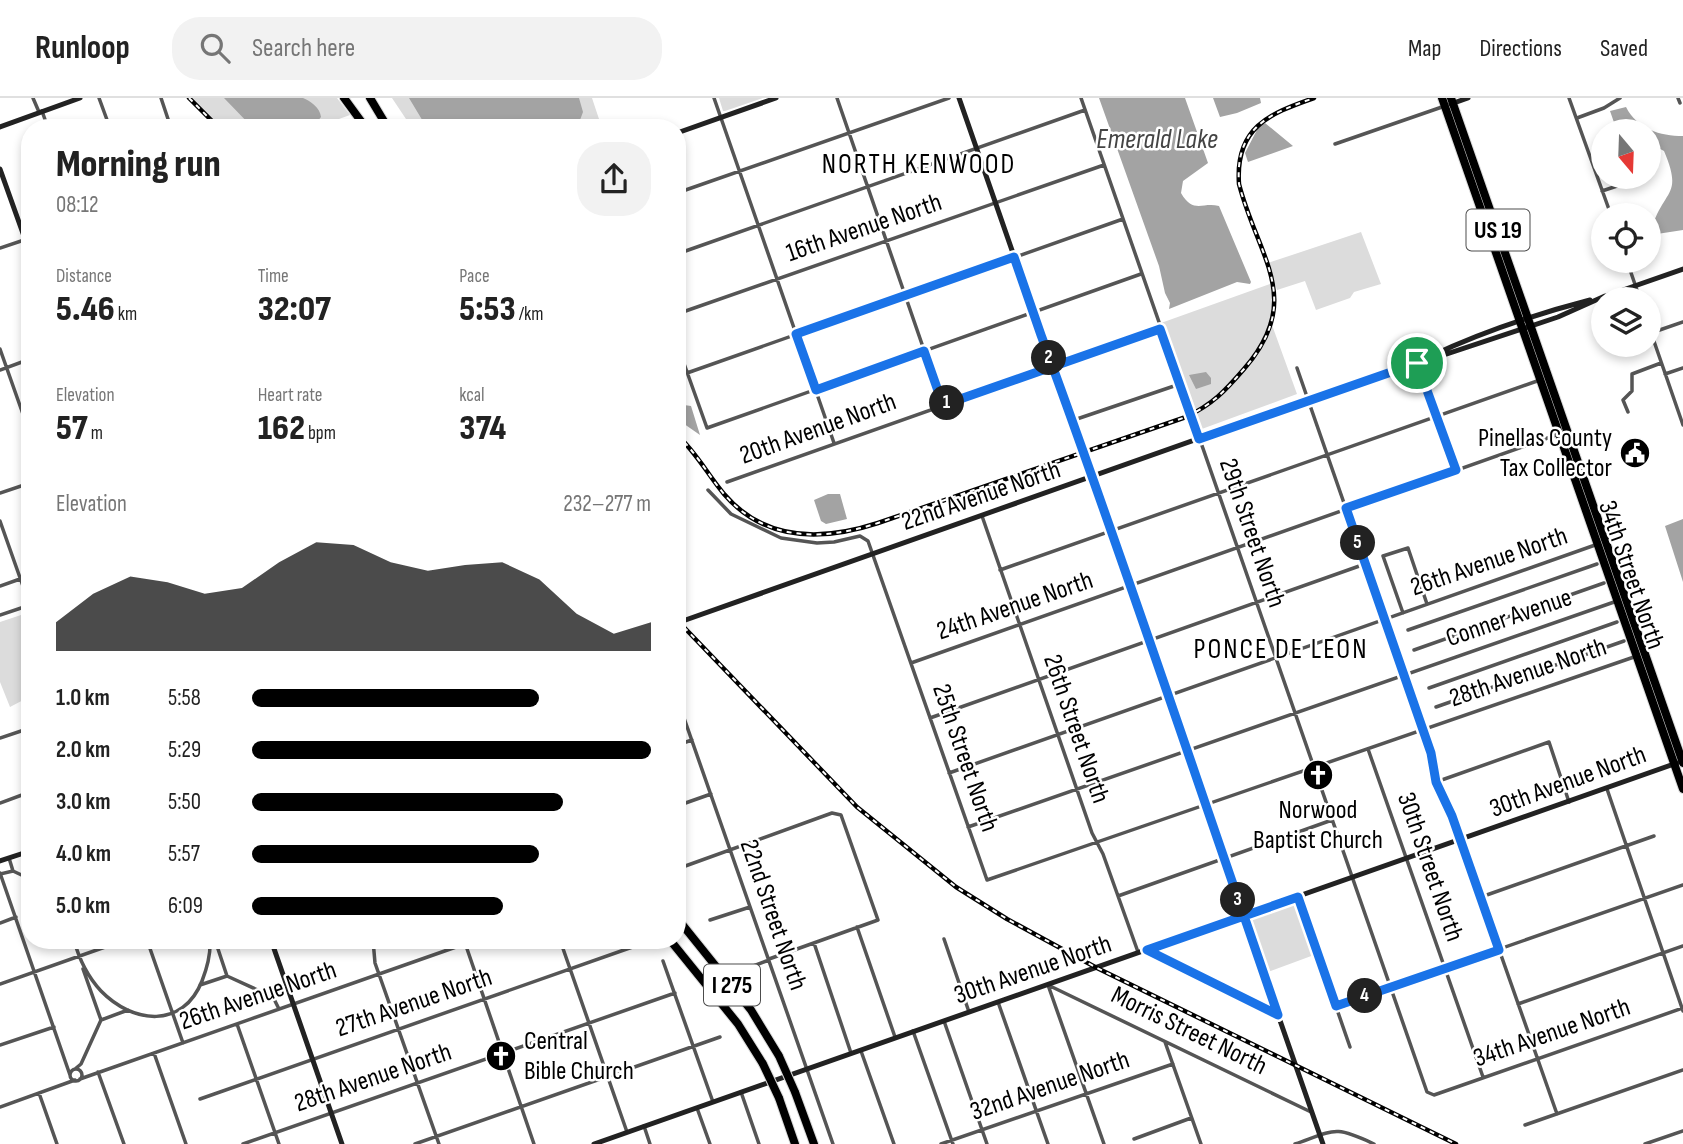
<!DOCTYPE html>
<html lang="en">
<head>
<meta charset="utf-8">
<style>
  :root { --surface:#fff; --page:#f2f2f2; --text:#222; --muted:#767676; --line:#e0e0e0; --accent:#000 }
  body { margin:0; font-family:"Sofia Sans Condensed",sans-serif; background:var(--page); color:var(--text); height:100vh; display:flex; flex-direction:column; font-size:26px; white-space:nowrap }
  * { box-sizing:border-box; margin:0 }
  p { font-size:23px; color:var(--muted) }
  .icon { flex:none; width:38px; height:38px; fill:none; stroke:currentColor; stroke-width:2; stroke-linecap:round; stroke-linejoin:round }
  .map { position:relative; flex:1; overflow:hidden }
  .sheet { position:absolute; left:21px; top:21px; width:665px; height:830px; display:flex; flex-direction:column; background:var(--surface); border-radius:28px; box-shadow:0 4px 10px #0003 }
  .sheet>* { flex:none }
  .needle { width:46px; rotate:161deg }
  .controls { position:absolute; left:1591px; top:21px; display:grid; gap:14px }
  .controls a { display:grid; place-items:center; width:70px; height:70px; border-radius:50%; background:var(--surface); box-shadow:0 4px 10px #0003; font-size:35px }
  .pin { position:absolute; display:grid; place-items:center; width:60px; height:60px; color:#fff; margin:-30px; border:4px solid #fff; border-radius:50%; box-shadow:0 2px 7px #0007 }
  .km { position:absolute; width:35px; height:35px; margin:-18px; border-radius:50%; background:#222; color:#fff; font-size:19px; line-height:35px; text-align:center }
  .round { display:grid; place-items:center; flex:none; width:74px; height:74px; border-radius:28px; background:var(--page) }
  .summary { display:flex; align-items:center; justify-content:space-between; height:119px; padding:0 35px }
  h1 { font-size:38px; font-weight:800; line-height:52px }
  .metrics { display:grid; grid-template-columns:repeat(3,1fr); gap:10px; height:119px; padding:7px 35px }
  .metrics div { display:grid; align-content:center }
  .metrics b { font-size:35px; font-weight:800 }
  .metrics small { font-size:19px; font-weight:400 }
  .metrics p { font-size:19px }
  .chart { height:196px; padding:14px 35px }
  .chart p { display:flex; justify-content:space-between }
  .chart svg { width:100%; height:126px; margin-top:7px; fill:var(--accent); opacity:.7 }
  ul { padding:0 35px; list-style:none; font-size:23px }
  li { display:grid; grid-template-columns:112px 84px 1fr; align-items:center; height:52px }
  li i { height:18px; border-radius:9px; background:var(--accent) }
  header { display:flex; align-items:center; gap:42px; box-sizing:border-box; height:98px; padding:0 35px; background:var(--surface); border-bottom:2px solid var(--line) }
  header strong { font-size:33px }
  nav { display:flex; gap:38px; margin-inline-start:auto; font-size:24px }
  .search { width:490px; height:63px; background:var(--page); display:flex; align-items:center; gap:18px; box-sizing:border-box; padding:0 24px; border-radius:28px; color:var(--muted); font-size:26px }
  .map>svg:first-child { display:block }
  .green { fill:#dcdcdc }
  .water { fill:#a3a3a3 }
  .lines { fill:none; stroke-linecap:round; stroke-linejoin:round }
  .highway-casing { stroke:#dbdbdb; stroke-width:10 }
  .street { stroke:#555; stroke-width:3.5 }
  .secondary { stroke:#222; stroke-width:5 }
  .highway { stroke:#000; stroke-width:8 }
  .rail-casing { stroke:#000; stroke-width:4.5 }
  .rail { stroke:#fff; stroke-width:2; stroke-dasharray:5; stroke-linecap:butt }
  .highway-bridge-casing { stroke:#dbdbdb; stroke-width:10; stroke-linecap:butt }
  .highway-bridge { stroke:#000; stroke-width:8 }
  .route-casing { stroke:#fff; stroke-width:14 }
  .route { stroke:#1a73e8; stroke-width:9 }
  .labels { text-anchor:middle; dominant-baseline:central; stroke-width:5; stroke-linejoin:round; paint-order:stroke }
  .shield { fill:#fff; stroke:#4c4c4c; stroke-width:2 }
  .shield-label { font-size:24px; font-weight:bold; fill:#000 }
  .street-label { font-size:26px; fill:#000; stroke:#fff }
  .poi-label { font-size:26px; fill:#000; stroke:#fff; text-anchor:end }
  .water-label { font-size:28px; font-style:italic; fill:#444; stroke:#fff }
  .neighbourhood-label { font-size:28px; letter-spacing:2px; fill:#000; stroke:#fff }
</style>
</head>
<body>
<header>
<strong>Runloop</strong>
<div class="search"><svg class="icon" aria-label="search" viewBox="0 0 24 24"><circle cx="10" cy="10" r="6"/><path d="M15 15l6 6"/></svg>Search here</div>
<nav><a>Map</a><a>Directions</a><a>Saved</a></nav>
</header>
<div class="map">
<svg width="1683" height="1046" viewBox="0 0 1683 1046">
  <rect width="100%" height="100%" fill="#fff"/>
  <path class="green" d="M189,0H337L350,17L314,30H219Z
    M392,0H592L602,30H412Z
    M719,0H763L725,13H723Z
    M1361,134L1381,186L1354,194L1350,200L1316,212L1305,183L1277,192L1268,165Z
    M1273,185L1275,204L1272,227L1297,296L1199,332L1161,225Z
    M27,515L30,524V575L22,578L29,599L10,609L0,584V524Z
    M1291,804H1295L1299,810L1314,857L1265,875L1249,825L1253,818Z"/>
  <path class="water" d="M224,0H303C310,3 320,9 321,19L317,24L298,30H253Z
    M409,0H579L583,14L577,30H427Z
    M1099,0H1185L1208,65L1183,83L1181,95C1193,116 1202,104 1219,108L1251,184L1250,186L1237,184L1169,211L1170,205L1165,195L1159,168Z
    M1213,0H1260L1261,5L1237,15L1220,19Z
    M1626,9C1637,31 1660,38 1683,38V132L1657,136L1652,129C1665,90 1683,98 1664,53L1649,45L1648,33H1617L1610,13Z
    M1265,25L1293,48L1248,64L1245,55L1259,28Z
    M1206,274L1211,280V286L1196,291L1189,277Z
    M677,306L691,308L700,337L677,321Z
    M828,396H840L847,421L826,426L821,423L814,402Z
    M1683,421V484L1665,428Z"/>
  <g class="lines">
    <g class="highway-casing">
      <path id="highway" d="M344,0L366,30
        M370,0L388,30
        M1442,0L1683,691
        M1451,0L1683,665
        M677,820L751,912L779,958
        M670,842L738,926L763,966
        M795,994L814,1046
        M779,1000L795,1046"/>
    </g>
    <path class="street" d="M33,0L39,14
      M99,0L110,30
      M161,0L171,30
      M714,0L834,345
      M837,0L943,307
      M1081,0L1427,994L1434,997L1683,910
      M1569,0L1611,117
      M1678,0L1680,5
      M42,13L48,30
      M1577,20L1604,10L1620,0
      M1335,46L1442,9
      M1602,93L1635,82
      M677,95L949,0
      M0,150L30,140
      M677,156L1085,12
      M1627,163L1640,201
      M677,216L1104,67
      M1648,226L1683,327
      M1651,235L1683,224
      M677,246L707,330L1141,176
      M0,251L30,336
      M1418,267L1455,371
      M1297,270L1431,655L1436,684L1452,718L1557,1016
      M0,272L30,261
      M687,275L1123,121
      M1665,276L1683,270
      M1628,314L1623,302L1632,293V276L1661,265
      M1071,323L1180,286
      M727,384L1160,231
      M708,392L731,416L781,440L817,445L834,444L860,438L868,443L987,782L1634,559
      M0,395L30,385
      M982,418L1092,735L1103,756L1138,854
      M0,423L30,508
      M1000,472L1540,282
      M0,488L20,481
      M1403,515L1383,458L1408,450L1427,506
      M0,517L30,507
      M1408,532L1597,466
      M1414,552L1604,485
      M911,565L1559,336
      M1429,590L1617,524
      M677,600L833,1046
      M1436,609L1624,543
      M930,620L1365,466
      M0,640L30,630
      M677,647L692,642
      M1368,651L1483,979
      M949,675L1598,446
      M1436,684L1549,644L1569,704
      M1607,691L1683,913
      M0,705L30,694
      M677,708L711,696
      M968,729L1617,503
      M677,771L832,715L841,717L878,822L769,861
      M13,773L30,781
      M0,775L70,977
      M0,776L13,773L9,760
      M1118,798L1332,722
      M1298,799L1350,949
      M1481,799L1654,738
      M710,822L750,809
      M0,825L16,819
      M857,829L895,939
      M944,841L969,914
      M74,842C79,861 88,879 101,893C133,926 183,931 202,883C207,870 211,857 210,842
      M147,842L183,945
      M215,842L227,878
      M373,842L375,865L439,1046
      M464,842L534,1046
      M560,842L627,1034
      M814,845L851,955
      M274,850L298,842
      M1147,852L1277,916
      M663,863L713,1004
      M748,870L769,862
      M83,871L101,922
      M0,886L125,842
      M200,887L227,878L273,899L279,911
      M1048,887L1311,1014
      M1048,887L1104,1046
      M998,904L1048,1046
      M1518,906L1683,848
      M1336,908L1683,787
      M944,923L987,1046
      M237,926L279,1046
      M913,933L953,1046
      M1165,944L1201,1046
      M0,947L54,929
      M861,953L894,1046
      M154,955L186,1046
      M70 977a6 6 0 1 1 12 0a6 6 0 1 1-12 0Z
      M75,971L81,966L101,922L128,912
      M98,974L124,1046
      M80,981L476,842
      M741,994L759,1046
      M39,995L57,1046
      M200,1001L641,846
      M0,1009L75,982
      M697,1010L710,1046
      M1525,1027L1683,972
      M644,1028L650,1046
      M1134,1041L1191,1020
      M243,1046L675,895
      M415,1046L720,939
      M941,1046L1173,966
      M1295,1046C1335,1032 1334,1027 1374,1046
      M1645,1046L1683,1033"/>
    <path class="secondary" d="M959,0L1323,1046
      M1451,6L1468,0
      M0,29L80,0
      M677,35L776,0
      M0,71L30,155
      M1603,199L1683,171
      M1431,258C1482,234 1536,216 1590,202
      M677,525L1308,302L1558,219L1605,198
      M0,763L30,753
      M271,842L342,1046
      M594,1046L1677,665"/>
    <use href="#highway" class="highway"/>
    <g class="rail-casing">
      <path id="rail" d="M189,0L219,30
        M677,337C696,354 708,377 724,396C765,444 823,443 878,425L1186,319C1213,306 1225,293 1244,271C1305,201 1258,160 1239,86C1235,30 1268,16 1314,0
        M677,522L857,709L956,789L1007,821L1097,870L1456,1046"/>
    </g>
    <use href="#rail" class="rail"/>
    <g class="highway-bridge-casing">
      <path id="highway-bridge" d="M779,958L795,994
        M763,966L779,1000"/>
    </g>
    <use href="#highway-bridge" class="highway-bridge"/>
  </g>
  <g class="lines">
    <g class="route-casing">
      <path id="route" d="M1417,265L1199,341L1160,231L943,307L924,253L816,292L796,236L1014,159L1041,237C1112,429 1177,624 1244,818L1147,852L1278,917L1244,818L1298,799L1336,908L1499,852L1452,718L1436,684L1431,655L1346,410L1456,372L1417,265"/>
    </g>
    <use href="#route" class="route"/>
  </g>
  <defs>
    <g id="civic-disc" transform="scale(1.575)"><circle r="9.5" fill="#000" stroke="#fff"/><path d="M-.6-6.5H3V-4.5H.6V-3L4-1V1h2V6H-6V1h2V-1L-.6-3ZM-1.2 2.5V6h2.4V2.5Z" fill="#fff"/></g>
    <g id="church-disc" transform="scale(1.575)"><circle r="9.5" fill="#000" stroke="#fff"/><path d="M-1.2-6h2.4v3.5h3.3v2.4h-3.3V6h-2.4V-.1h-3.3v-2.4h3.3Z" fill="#fff"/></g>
  </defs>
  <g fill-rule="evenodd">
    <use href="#civic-disc" x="1635" y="355"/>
    <use href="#church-disc" x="1318" y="677"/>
    <use href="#church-disc" x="501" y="958"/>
  </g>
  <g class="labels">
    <g class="shield">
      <rect x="1466.5" y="111.5" width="63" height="41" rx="5"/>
      <rect x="704" y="866.5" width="56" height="41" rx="5"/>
    </g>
    <g class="shield-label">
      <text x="1498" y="132">US 19</text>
      <text x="732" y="887">I 275</text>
    </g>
    <g class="street-label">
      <text transform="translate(864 130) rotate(-19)">16th Avenue North</text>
      <text transform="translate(818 331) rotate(-20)">20th Avenue North</text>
      <text transform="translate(981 398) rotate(-19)">22nd Avenue North</text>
      <text transform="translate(1252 435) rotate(71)">29th Street North</text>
      <text transform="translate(1489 464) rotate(-19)">26th Avenue North</text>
      <text transform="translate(1631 477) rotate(71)">34th Street North</text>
      <text transform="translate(1015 508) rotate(-19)">24th Avenue North</text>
      <text transform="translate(1509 520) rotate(-19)">Conner Avenue</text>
      <text transform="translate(1528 575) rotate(-19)">28th Avenue North</text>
      <text transform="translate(1076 631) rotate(71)">26th Street North</text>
      <text transform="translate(965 660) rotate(71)">25th Street North</text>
      <text transform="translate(1568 684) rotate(-20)">30th Avenue North</text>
      <text transform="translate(1430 769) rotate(71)">30th Street North</text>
      <text transform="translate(773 817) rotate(71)">22nd Street North</text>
      <text transform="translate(1033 872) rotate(-19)">30th Avenue North</text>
      <text transform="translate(258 898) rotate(-19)">26th Avenue North</text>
      <text transform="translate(414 905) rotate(-19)">27th Avenue North</text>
      <text transform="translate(1189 933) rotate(26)">Morris Street North</text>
      <text transform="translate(1552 935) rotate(-19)">34th Avenue North</text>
      <text transform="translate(373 980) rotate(-19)">28th Avenue North</text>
      <text transform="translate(1050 988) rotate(-19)">32nd Avenue North</text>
    </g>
    <g class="poi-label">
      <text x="1612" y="340">Pinellas County<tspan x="1612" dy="30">Tax Collector</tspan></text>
      <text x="1318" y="712" text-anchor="middle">Norwood<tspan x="1318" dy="30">Baptist Church</tspan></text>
      <text x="524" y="943" text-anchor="start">Central<tspan x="524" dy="30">Bible Church</tspan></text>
    </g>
    <g class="water-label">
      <text x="1157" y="41">Emerald Lake</text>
    </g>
    <g class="neighbourhood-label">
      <text x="919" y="66">NORTH KENWOOD</text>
      <text x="1281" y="551">PONCE DE LEON</text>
    </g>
  </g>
</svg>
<div class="controls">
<a><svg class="needle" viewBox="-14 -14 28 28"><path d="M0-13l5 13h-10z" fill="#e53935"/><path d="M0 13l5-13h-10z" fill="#767676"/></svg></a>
<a><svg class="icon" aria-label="locate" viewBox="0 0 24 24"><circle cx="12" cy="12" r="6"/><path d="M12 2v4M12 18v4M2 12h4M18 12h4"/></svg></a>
<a><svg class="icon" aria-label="layers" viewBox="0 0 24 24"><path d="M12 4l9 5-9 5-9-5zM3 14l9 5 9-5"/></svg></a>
</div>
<div class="pin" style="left:1417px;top:265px;background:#1e9e55"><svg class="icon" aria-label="arrive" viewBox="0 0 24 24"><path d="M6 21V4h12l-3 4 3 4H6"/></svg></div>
<b class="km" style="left:947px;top:305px">1</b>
<b class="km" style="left:1049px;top:260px">2</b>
<b class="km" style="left:1238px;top:802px">3</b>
<b class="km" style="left:1365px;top:898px">4</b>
<b class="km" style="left:1358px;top:445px">5</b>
<section class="sheet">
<div class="summary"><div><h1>Morning run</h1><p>08:12</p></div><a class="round"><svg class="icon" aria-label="share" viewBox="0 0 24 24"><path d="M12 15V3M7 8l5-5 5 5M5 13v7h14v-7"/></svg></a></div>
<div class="metrics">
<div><p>Distance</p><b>5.46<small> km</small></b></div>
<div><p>Time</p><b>32:07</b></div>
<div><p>Pace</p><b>5:53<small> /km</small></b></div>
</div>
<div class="metrics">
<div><p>Elevation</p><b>57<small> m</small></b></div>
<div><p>Heart rate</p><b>162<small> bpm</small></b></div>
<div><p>kcal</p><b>374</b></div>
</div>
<div class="chart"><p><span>Elevation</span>232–277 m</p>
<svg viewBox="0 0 160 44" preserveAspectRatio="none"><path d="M0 44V34L10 24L20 18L30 20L40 24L50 22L60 13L70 6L80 7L90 13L100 16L110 14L120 13L130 19L140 31L150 38L160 34V44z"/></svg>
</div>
<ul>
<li><b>1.0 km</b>5:58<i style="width:72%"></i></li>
<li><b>2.0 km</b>5:29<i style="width:100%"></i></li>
<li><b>3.0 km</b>5:50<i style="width:78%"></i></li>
<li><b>4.0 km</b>5:57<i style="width:72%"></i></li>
<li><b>5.0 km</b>6:09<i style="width:63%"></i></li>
</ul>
</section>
</div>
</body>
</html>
